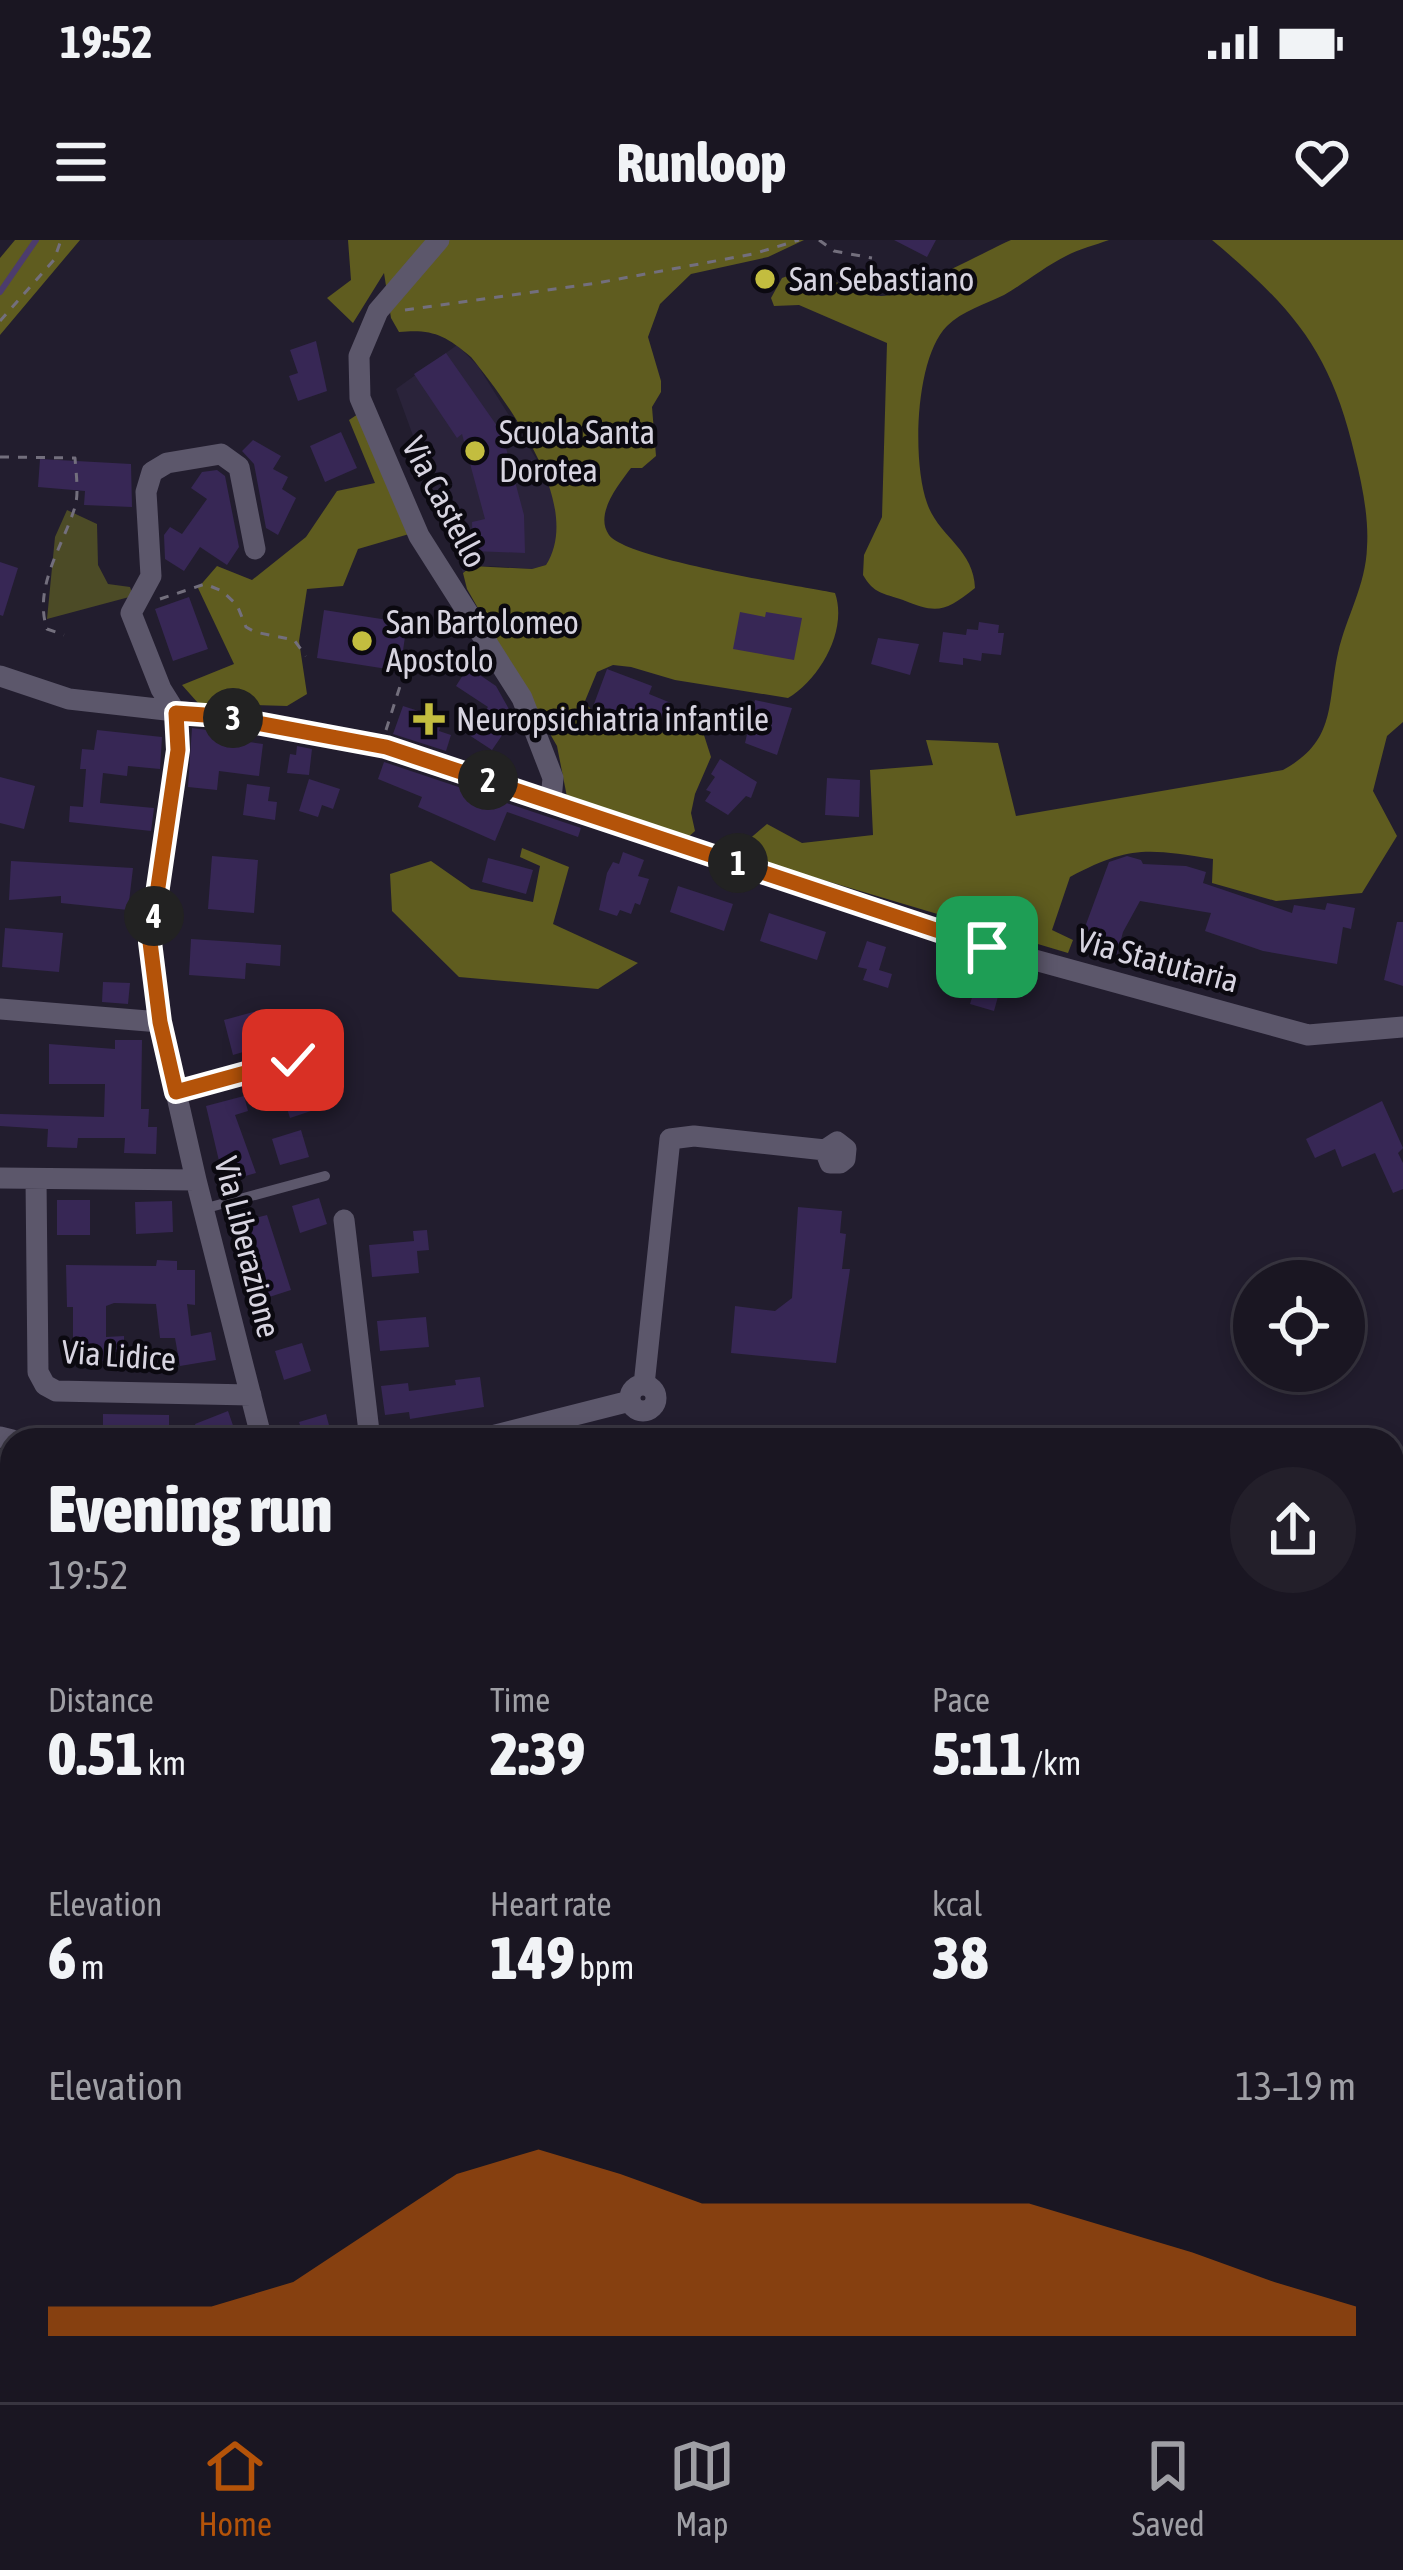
<!DOCTYPE html>
<html lang="en">
<head>
<meta charset="utf-8">
<style>
  :root { --surface:#1a1622; --page:#231f2a; --text:#f1f3f6; --muted:#9f9fa5; --line:#383540; --accent:#b45309 }
  body { margin:0; font-family:"Asap Condensed",sans-serif; background:var(--page); color:var(--text); height:100vh; display:flex; flex-direction:column; font-size:45px; white-space:nowrap }
  * { box-sizing:border-box; margin:0 }
  p { font-size:39px; color:var(--muted) }
  .icon { flex:none; width:66px; height:66px; fill:none; stroke:currentColor; stroke-width:2; stroke-linecap:round; stroke-linejoin:round }
  .map { position:relative; flex:1; overflow:hidden }
  .details { position:absolute; left:0px; top:1188px; width:1404px; height:975px; display:flex; flex-direction:column; background:var(--surface); border-radius:36px 36px 0 0; box-shadow:0 6px 18px #0003,0 0 0 3px var(--line) }
  .details>* { flex:none }
  .buttons { position:absolute; left:1233px; top:1020px; display:grid; gap:24px }
  .buttons a { display:grid; place-items:center; width:132px; height:132px; border-radius:50%; background:var(--surface); box-shadow:0 6px 18px #0003,0 0 0 3px var(--line); font-size:60px }
  .pin { position:absolute; display:grid; place-items:center; width:102px; height:102px; color:#fff; margin:-51px; border-radius:24px; box-shadow:0 6px 18px #0006 }
  .km { position:absolute; width:60px; height:60px; margin:-30px; border-radius:50%; background:#222; color:#fff; font-size:33px; line-height:60px; text-align:center }
  .round { display:grid; place-items:center; flex:none; width:126px; height:126px; border-radius:63px; background:var(--page) }
  .summary { display:flex; align-items:center; justify-content:space-between; height:204px; padding:0 48px }
  h1 { font-size:66px; font-weight:800; line-height:90px }
  .figures { display:grid; grid-template-columns:repeat(3,1fr); gap:18px; height:204px; padding:12px 48px }
  .figures div { display:grid; align-content:center }
  .figures b { font-size:60px; font-weight:800 }
  .figures small { font-size:33px; font-weight:400 }
  .figures p { font-size:33px }
  .chart { height:336px; padding:24px 48px }
  .chart p { display:flex; justify-content:space-between }
  .chart svg { width:100%; height:216px; margin-top:12px; fill:var(--accent); opacity:.7 }
  .status { display:flex; justify-content:space-between; align-items:center; height:84px; padding:0 60px; background:var(--surface); direction:ltr }
  .status svg { height:33px; fill:currentColor }
  header { display:flex; justify-content:space-between; align-items:center; height:156px; padding:0 48px; background:var(--surface); font-size:54px; font-weight:800 }
  .dock { display:flex; justify-content:space-around; align-items:center; height:168px; border-top:3px solid var(--line); background:var(--surface); font-size:33px; color:var(--muted) }
  .dock a { display:grid; justify-items:center; gap:6px }
  .dock .current { color:var(--accent) }
  .map>svg:first-child { display:block }
  .built { fill:#2a233a }
  .green { fill:#4c4b26 }
  .forest { fill:#5f5c1f }
  .lines { fill:none; stroke-linecap:round; stroke-linejoin:round }
  .stream { stroke:#4c3c6d; stroke-width:6 }
  .building { fill:#372755 }
  .path { stroke:#736f7d; stroke-width:3; stroke-dasharray:9 9; stroke-linecap:butt }
  .lane { stroke:#5c576b; stroke-width:10 }
  .street { stroke:#5c576b; stroke-width:21 }
  .route-casing { stroke:#fff; stroke-width:24 }
  .route { stroke:#b45309; stroke-width:15 }
  .poi-dot { fill:#c3bd3f; stroke:#0b0910; stroke-width:4.5 }
  .labels { text-anchor:middle; dominant-baseline:central; stroke-width:9; stroke-linejoin:round; paint-order:stroke }
  .poi-label { font-size:33px; fill:#d7d4e0; stroke:#0b0910; text-anchor:start }
  .street-label { font-size:33px; fill:#d7d4e0; stroke:#0b0910 }
</style>
</head>
<body>
<div class="status"><b>19:52</b><svg viewBox="0 0 49 12"><path d="M0 12V9h3v3zM5 12V6h3v6zM10 12V3h3v9zM15 12V0h3v12zM26 1h20v11H26zM47 4h2v5h-2z"/></svg></div>
<header><svg class="icon" aria-label="menu" viewBox="0 0 24 24"><path d="M4 6h16M4 12h16M4 18h16"/></svg>Runloop<svg class="icon" aria-label="heart" viewBox="0 0 24 24"><path d="M12 20l-8-8c-3-5 5-10 8-4 3-6 11-1 8 4z"/></svg></header>
<div class="map">
<svg width="1403" height="2162" viewBox="0 0 1403 2162">
  <rect width="100%" height="100%" fill="#221d2e"/>
  <path class="built" d="M457,105L478,126L544,231L558,270L559,289L556,309L546,325L532,329L491,326L468,328L463,333L396,149Z"/>
  <path class="green" d="M67,270L97,284L98,325L108,344L130,347L133,356L47,379L55,297Z"/>
  <path class="forest" d="M15,0H80L0,95V18Z
    M348,0H804L768,17L691,34L660,64L648,97L661,141V152L652,167L656,216L642,228H631C619,244 594,274 609,295C626,319 798,346 835,353C848,390 820,439 788,458L675,440L631,427L613,425L597,432L585,461C597,485 635,487 659,494L679,485L703,492L711,517L695,554L691,573L695,591L685,600L567,557L557,506L467,349L463,333L472,326L532,329L546,325C584,266 509,164 471,117C444,94 431,89 399,92L391,78L384,33L353,83L327,58L351,40Z
    M1011,0H1109C1095,5 1079,9 1066,16C1044,27 1025,43 1004,55C986,64 962,71 947,86C915,118 912,221 927,263C938,296 974,309 975,348C945,372 937,374 903,360C883,353 874,354 863,335L864,315L882,277L887,103L799,65L774,66L771,58L782,38C826,21 840,55 881,56C902,57 986,11 1011,0Z
    M1212,0H1403V482L1387,496L1373,551L1397,596L1362,653L1276,661L1212,643L1213,619C1148,609 1130,605 1070,637L1052,690L1073,700L1068,713L733,613L767,584L802,603L873,595L870,530L933,525L926,500L998,503L1016,576L1283,530C1337,501 1327,463 1338,413C1346,377 1366,345 1367,307C1369,278 1362,244 1355,216C1331,111 1293,68 1212,0Z
    M364,170L416,292L358,309L343,346L307,349L299,401L307,454L287,466L198,463L182,445L234,424L198,348L217,326L252,340L306,297L337,251L375,243L349,180Z
    M522,608L569,627L553,684L638,723L598,749L459,737L392,671L390,634L431,621L471,649L533,662L540,626L520,617Z
    M1403,1919V2008L1392,2010V1921Z"/>
  <g class="lines">
    <path class="stream" d="M0,52L36,0"/>
  </g>
  <path class="building" d="M894,0H936L927,17Z
    M867,25L883,34L874,48L859,39Z
    M770,27L774,47L760,50L756,31Z
    M316,101L327,151L298,161L289,136L298,133L290,110Z
    M446,113L502,193L524,275L525,313L473,311L472,282L485,279L462,194L457,198L414,134Z
    M341,192L357,228L325,242L310,206Z
    M253,200L281,216L273,229L288,237L282,249L296,258L278,295L266,288L254,224L242,211Z
    M40,219L131,224L132,267L84,265L85,251L38,247Z
    M217,230L225,236L239,307L227,325L200,307L184,331L165,319L164,295L170,287L182,294L207,259L191,248L202,232Z
    M0,322L18,328L3,376L0,375Z
    M189,357L208,409L173,421L155,369Z
    M324,370L407,383L400,431L317,418Z
    M740,372L765,377L766,372L802,378L794,420L733,409Z
    M979,382L999,385L998,393H1004L1001,415L982,413L981,421L963,418V425L939,422L943,392L966,395L967,389L978,390Z
    M878,398L919,404L910,435L871,424Z
    M468,427L496,446L514,478L492,510L469,495L488,467L456,446Z
    M607,429L652,446L649,454L671,463L664,483L652,481L651,484L594,464Z
    M755,460L792,468L777,515L745,503Z
    M403,466L443,479L439,491L451,495L446,511L393,494Z
    M192,488L222,492V498L263,504L259,536L219,531L217,550L188,547Z
    M97,490L162,497L160,529L128,526L127,536L103,533L100,563L154,568L151,591L69,582L70,566L83,567L86,529H80L82,509L94,510Z
    M297,506L312,509L309,535L287,533L290,514L296,515Z
    M720,519L757,542L751,558L746,556L728,575L705,561L711,552L706,550L715,537L711,534Z
    M384,522L581,588L578,597L507,572L495,601L418,567L422,557L378,539Z
    M0,537L35,546L24,589L0,583Z
    M827,538L860,540L859,577L825,575Z
    M309,539L340,549L333,569L322,565L318,577L299,571Z
    M247,544L270,547L268,561L277,562L275,580L243,575Z
    M623,612L644,620L638,636L649,639L640,665L635,663L631,674L620,670L617,676L599,670L607,633L613,622L619,624Z
    M212,616L258,620L254,673L208,669Z
    M1127,616L1141,620L1143,624L1186,626L1206,632L1203,643L1292,673L1294,665L1325,670L1327,663L1355,668L1351,689L1343,687L1337,724L1263,711L1205,691L1211,673L1140,661L1123,692L1117,715L1081,709L1085,687L1109,622Z
    M488,618L533,630L526,654L482,642Z
    M11,621L133,628L128,670L61,663V656L9,660Z
    M678,646L733,664L724,691L670,672Z
    M769,673L826,692L817,720L760,701Z
    M1397,682H1403V746L1384,740Z
    M5,688L63,693L59,732L2,727Z
    M191,699L281,705L280,726L246,723L245,739L189,735Z
    M867,701L886,707L879,730L892,734L888,748L863,740L867,729L858,727Z
    M979,735L1002,742L994,771L970,764Z
    M103,742L130,743L128,764L102,762Z
    M257,771L267,805L233,815L224,780Z
    M115,800H142L141,869H149L148,887H157L156,914L124,913L125,898H78L77,908L47,907L48,889L0,886V874L104,877L105,844H49V804L115,809Z
    M304,838L314,870L290,878L280,846Z
    M244,856L248,871L235,875L256,933L224,942L206,866Z
    M1382,861L1403,908L1398,913L1403,923V949L1393,953L1375,913L1342,927L1335,909L1315,918L1306,899Z
    M301,890L309,917L280,925L272,899Z
    M319,958L327,984L300,993L292,966Z
    M57,960H90V995H57Z
    M172,961L173,992L136,994L135,962Z
    M798,967L842,971L840,993L846,994L842,1029H850L836,1123L731,1113L735,1066L775,1071L792,1058Z
    M267,975L291,1050L260,1060L236,983Z
    M427,990L429,1010L417,1011L419,1033L372,1037L369,1005L414,1001L413,991Z
    M157,1020L177,1021V1030H195V1065L187,1064L191,1096L211,1092L216,1120L180,1126L175,1098H160L156,1064L114,1063L106,1066V1097L124,1096V1112H106V1121H73V1067H67L66,1025L156,1026Z
    M426,1077L429,1107L380,1111L377,1081Z
    M302,1103L311,1131L284,1140L275,1111Z
    M480,1137L484,1167L410,1179L409,1172L385,1175L381,1146L408,1143L409,1151L456,1145L455,1140Z
    M228,1171L238,1200H201L195,1184Z
    M103,1174L169,1175V1192L166,1200H109V1193H103Z
    M326,1174L333,1200H305L299,1182Z"/>
  <g class="lines">
    <path class="path" d="M819,0L834,11L872,18
      M405,70L597,43L753,14L799,0
      M0,81L54,20L61,0
      M0,217L75,218C76,233 79,253 75,267C63,306 33,347 47,389L64,395
      M160,359L205,344L222,351L237,365L246,387L255,392L294,400L306,416
      M386,490L402,440
      M0,1583L12,1563
      M0,1832L12,1834"/>
    <path class="lane" d="M176,852L293,820
      M203,969L325,936
      M0,2128L12,2143
      M18,2151H19"/>
    <path class="street" d="M439,0L378,71L359,116L360,158L419,296L522,458L553,538L551,560
      M255,309L239,227L221,214L167,223L152,232L146,252L151,336L131,373L161,449L176,473L178,510L150,702L160,782L196,940L262,1200
      M0,436L69,459L219,476L386,507L987,707L1308,795L1403,787
      M0,769L160,782
      M0,938L196,940
      M36,939L38,1132L45,1145L56,1151L251,1155
      M344,980L370,1200
      M630 1158a13 13 0 1 1 26 0a13 13 0 1 1-26 0Z
      M644,1145L670,899L694,896L825,910L837,902L846,909L845,919L840,923H830L825,910
      M0,1197L12,1200
      M476,1200L630,1161
      M0,1444L12,1446
      M2,1853V1872L12,1887
      M0,2113L12,2103
      M139,2151L146,2162
      M421,2151L422,2162"/>
  </g>
  <g class="lines">
    <g class="route-casing">
      <path id="route" d="M293,820L176,852L160,782L150,702L178,510L176,473L219,476L386,507L987,707"/>
    </g>
    <use href="#route" class="route"/>
  </g>
  <g class="poi-dot">
    <circle cx="765" cy="39" r="12"/>
    <circle cx="475" cy="211" r="12"/>
    <circle cx="362" cy="401" r="12"/>
    <path d="M423 461h12v12h12v12h-12v12h-12v-12h-12v-12h12z"/>
  </g>
  <g class="labels">
    <g class="poi-label">
      <text x="789" y="39">San Sebastiano</text>
      <text x="499" y="192">Scuola Santa<tspan x="499" dy="38">Dorotea</tspan></text>
      <text x="386" y="382">San Bartolomeo<tspan x="386" dy="38">Apostolo</tspan></text>
      <text x="456" y="479">Neuropsichiatria infantile</text>
    </g>
    <g class="street-label">
      <text transform="translate(445 262) rotate(62)">Via Castello</text>
      <text transform="translate(1158 720) rotate(15)">Via Statutaria</text>
      <text transform="translate(248 1007) rotate(76)">Via Liberazione</text>
      <text transform="translate(119 1115) rotate(4)">Via Lidice</text>
    </g>
  </g>
</svg>
<div class="buttons">
<a><svg class="icon" aria-label="locate" viewBox="0 0 24 24"><circle cx="12" cy="12" r="6"/><path d="M12 2v4M12 18v4M2 12h4M18 12h4"/></svg></a>
</div>
<div class="pin" style="left:987px;top:707px;background:#1e9e55"><svg class="icon" aria-label="arrive" viewBox="0 0 24 24"><path d="M6 21V4h12l-3 4 3 4H6"/></svg></div>
<div class="pin" style="left:293px;top:820px;background:#d93025"><svg class="icon" aria-label="check" viewBox="0 0 24 24"><path d="M5 12l5 5 9-10"/></svg></div>
<b class="km" style="left:738px;top:623px">1</b>
<b class="km" style="left:488px;top:540px">2</b>
<b class="km" style="left:233px;top:478px">3</b>
<b class="km" style="left:154px;top:676px">4</b>
<section class="details">
<div class="summary"><div><h1>Evening run</h1><p>19:52</p></div><a class="round"><svg class="icon" aria-label="share" viewBox="0 0 24 24"><path d="M12 15V3M7 8l5-5 5 5M5 13v7h14v-7"/></svg></a></div>
<div class="figures">
<div><p>Distance</p><b>0.51<small> km</small></b></div>
<div><p>Time</p><b>2:39</b></div>
<div><p>Pace</p><b>5:11<small> /km</small></b></div>
</div>
<div class="figures">
<div><p>Elevation</p><b>6<small> m</small></b></div>
<div><p>Heart rate</p><b>149<small> bpm</small></b></div>
<div><p>kcal</p><b>38</b></div>
</div>
<div class="chart"><p><span>Elevation</span>13–19 m</p>
<svg viewBox="0 0 160 44" preserveAspectRatio="none"><path d="M0 44V38L10 38L20 38L30 33L40 22L50 11L60 6L70 11L80 17L90 17L100 17L110 17L120 17L130 22L140 27L150 33L160 38V44z"/></svg>
</div>
</section>
</div>
<nav class="dock">
<a class="current"><svg class="icon" aria-label="home" viewBox="0 0 24 24"><path d="M3 11l9-7 9 7M6 9v11h12V9"/></svg>Home</a>
<a><svg class="icon" aria-label="map" viewBox="0 0 24 24"><path d="M3 6l6-2 6 2 6-2v14l-6 2-6-2-6 2zM9 4v14M15 6v14"/></svg>Map</a>
<a><svg class="icon" aria-label="saved" viewBox="0 0 24 24"><path d="M7 4h10v16l-5-4-5 4z"/></svg>Saved</a>
</nav>
</body>
</html>
